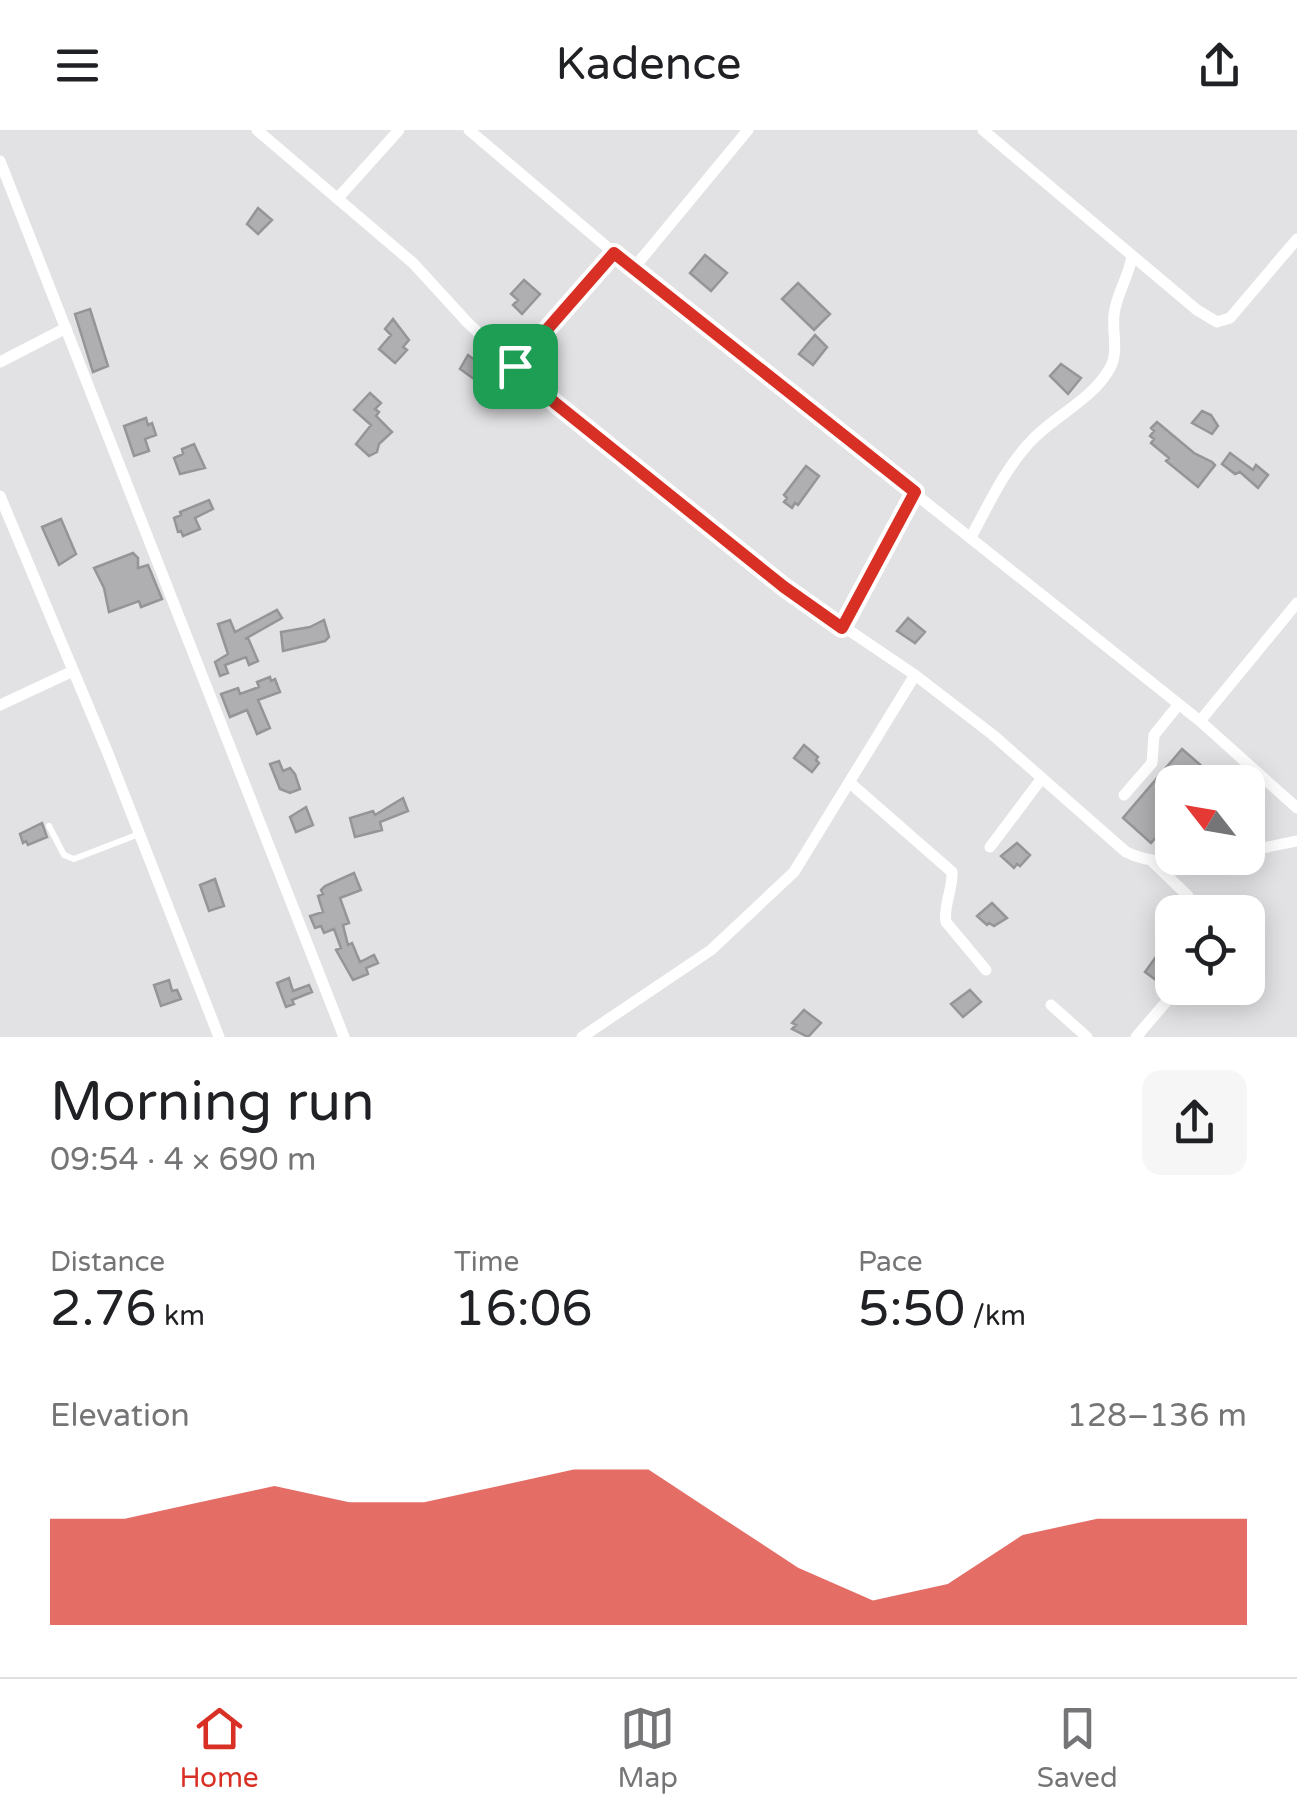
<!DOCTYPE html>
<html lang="en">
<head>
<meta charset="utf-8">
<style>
  :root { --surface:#fff; --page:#f6f6f6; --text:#202124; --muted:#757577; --line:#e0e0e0; --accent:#d93025 }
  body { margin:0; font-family:"Varela Round",sans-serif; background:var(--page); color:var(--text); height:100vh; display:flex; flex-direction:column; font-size:38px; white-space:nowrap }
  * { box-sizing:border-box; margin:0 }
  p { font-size:32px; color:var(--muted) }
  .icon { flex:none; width:55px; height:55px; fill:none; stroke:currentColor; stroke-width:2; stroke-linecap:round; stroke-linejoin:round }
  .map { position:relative; height:907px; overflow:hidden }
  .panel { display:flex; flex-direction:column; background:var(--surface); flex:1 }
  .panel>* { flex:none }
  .needle { width:65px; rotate:301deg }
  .buttons { position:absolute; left:1155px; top:635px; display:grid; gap:20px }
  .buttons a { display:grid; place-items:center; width:110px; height:110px; border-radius:20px; background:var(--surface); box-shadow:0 5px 25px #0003; font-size:50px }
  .pin { position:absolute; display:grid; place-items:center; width:85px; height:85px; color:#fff; margin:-42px; border-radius:20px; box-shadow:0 5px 15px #0006 }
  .round { display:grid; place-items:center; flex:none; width:105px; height:105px; border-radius:20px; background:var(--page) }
  .overview { display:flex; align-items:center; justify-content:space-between; height:170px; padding:0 50px }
  h1 { font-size:55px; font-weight:600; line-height:75px }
  .stats { display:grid; grid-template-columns:repeat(3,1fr); gap:15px; height:170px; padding:10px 50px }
  .stats div { display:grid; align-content:center }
  .stats b { font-size:50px; font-weight:600 }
  .stats small { font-size:28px; font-weight:400 }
  .stats p { font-size:28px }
  .chart { height:280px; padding:20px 50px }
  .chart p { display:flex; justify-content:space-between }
  .chart svg { width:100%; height:180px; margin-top:10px; fill:var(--accent); opacity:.7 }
  header { display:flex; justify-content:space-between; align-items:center; height:130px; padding:0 50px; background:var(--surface); font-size:45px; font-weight:600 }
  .tab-bar { display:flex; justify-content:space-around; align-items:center; height:140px; border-top:2px solid var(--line); background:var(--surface); font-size:28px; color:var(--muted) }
  .tab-bar a { display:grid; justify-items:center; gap:5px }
  .tab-bar .on { color:var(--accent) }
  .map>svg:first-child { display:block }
  .building { fill:#afafb2; stroke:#959598; stroke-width:2.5 }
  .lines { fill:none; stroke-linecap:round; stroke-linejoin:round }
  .service { stroke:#fff; stroke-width:6 }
  .minor { stroke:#fff; stroke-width:11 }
  .route-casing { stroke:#fff; stroke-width:20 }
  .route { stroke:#d93025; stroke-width:12 }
</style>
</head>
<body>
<header><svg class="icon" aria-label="menu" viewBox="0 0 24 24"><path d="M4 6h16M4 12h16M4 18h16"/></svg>Kadence<svg class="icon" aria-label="share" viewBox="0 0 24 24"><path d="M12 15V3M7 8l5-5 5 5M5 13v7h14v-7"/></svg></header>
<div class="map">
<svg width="1297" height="907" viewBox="0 0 1297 907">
  <rect width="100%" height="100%" fill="#e2e2e5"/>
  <path class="building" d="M258,78L272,90L258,104L247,94Z
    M705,125L727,143L711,161L690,143Z
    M524,150L540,164L522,184L513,175L518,170L511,164Z
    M798,153L830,184L814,200L782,169Z
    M90,179L108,236L93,242L75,184Z
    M393,189L409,210L403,217L407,220L395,233L379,219L391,205L385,199Z
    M815,205L827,217L813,235L799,224Z
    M468,225L490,241L481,254L460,239Z
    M1061,234L1081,248L1068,264L1050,246Z
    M370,263L381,273L375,279L379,282L376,286L392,302L379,314L377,322L369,326L356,314L371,295L354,280Z
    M1202,281L1211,285L1218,296L1212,304L1192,293Z
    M146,288L148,295L152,293L156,305L145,309L149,321L134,326L124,296Z
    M1157,292L1194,323L1212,332L1215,335L1198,357L1166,331L1169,328L1151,313L1154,309L1150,306L1154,301L1151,298Z
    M194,314L205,338L180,344L174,328L183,324L182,319Z
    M1230,323L1253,340L1256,335L1268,345L1258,358L1240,342L1235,344L1222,334Z
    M806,336L819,346L798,375L795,373L792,378L784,372L787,368L784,365Z
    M209,370L213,379L195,388L200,399L183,406L181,401L178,402L174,388L181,385L180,382Z
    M61,389L76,424L59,435L42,397Z
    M133,423L138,428V438L148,435L162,469L141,477L139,471L109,482L104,458L94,438Z
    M277,480L282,488L245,509L248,508L258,531L249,535L246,527L225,535L228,543L220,546L215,532L228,524L218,494L230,490L235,502Z
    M908,488L925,502L915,513L897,501Z
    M324,490L329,507L325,511L283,521L281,502L310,497Z
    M270,547L271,551L275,549L280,562L258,570L270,598L257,604L247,580L230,587L221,564L238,558L240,564L259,557L257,552Z
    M804,615L818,627L816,630L819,633L812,642L794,628Z
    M1182,619L1212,645L1205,652H1172V689L1151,713L1123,688Z
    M279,631L283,641L290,638L295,644L300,659L290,663L280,659L270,634Z
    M403,668L408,681L380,692L382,700L355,707L350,688L373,681L375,685Z
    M306,677L313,695L296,702L290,687Z
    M42,693L47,707L28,715L26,711L23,713L20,704Z
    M1017,713L1030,725L1020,736L1017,734L1014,738L1001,726Z
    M354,743L361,760L340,768L349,793L343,795L348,815L352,813L360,832L374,825L378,833L366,838L368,844L353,850L336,820L341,818L334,799L324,803L321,796L315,798L310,786L323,782L318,766L323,764L321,760L325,756Z
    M215,749L224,776L209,781L200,755Z
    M992,773L1007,788L994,796L989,793L987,795L977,786Z
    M1166,813L1172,817V850L1164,856L1145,842Z
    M289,848L293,861L309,855L312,862L292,870L294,874L286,877L277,853Z
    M169,850L172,861L177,860L181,869L161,876L154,855Z
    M970,860L981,872L963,887L951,874Z
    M804,880L821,893L808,907L792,899L796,895L792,893Z"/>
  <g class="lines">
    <path class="service" d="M49,696L64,725L74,729L139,704"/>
    <path class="minor" d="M257,0L413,133L468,193L555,273L785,457L915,545L794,742L711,820L582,907
      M469,0L633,139L1200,591L1297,678
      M983,0L1197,180L1217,192L1230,188L1297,109
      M0,31L344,907
      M338,68L399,0
      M633,139L748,0
      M0,232L66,198
      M515,236L614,123
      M0,366L107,621L219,907
      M971,407C989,374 1005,338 1032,310C1056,285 1093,269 1110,238C1119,222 1112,202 1114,185C1116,164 1129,147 1132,126
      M842,499L915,362
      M915,545L993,605L1126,722C1153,735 1175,731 1204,728
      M0,575L73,541
      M1200,591L1297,473
      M849,652L952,742C953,759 943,776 946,792L986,840
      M1124,665L1152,633L1154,605L1179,574
      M990,717L1042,648
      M1248,721L1297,711
      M1153,732L1188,766L1193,782
      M1051,875L1087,907
      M1136,907L1178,858"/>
  </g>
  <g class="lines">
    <g class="route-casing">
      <path id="route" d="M614,123L915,362L842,498L784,457L555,273L515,236Z"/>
    </g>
    <use href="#route" class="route"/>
  </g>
</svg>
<div class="buttons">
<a><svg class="needle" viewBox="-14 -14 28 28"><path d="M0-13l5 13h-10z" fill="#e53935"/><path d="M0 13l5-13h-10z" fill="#757577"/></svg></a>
<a><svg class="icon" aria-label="locate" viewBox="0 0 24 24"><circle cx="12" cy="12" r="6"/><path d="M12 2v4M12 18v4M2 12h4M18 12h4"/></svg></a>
</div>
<div class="pin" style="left:515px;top:236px;background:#1e9e55"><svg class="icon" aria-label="arrive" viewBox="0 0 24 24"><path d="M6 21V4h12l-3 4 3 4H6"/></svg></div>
</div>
<section class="panel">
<div class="overview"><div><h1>Morning run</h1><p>09:54 · 4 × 690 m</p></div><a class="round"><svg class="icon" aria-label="share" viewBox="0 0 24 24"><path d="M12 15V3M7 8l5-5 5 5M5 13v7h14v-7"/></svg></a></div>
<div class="stats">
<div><p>Distance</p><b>2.76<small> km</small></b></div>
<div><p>Time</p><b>16:06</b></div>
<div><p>Pace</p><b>5:50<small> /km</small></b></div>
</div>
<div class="chart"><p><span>Elevation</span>128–136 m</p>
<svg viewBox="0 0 160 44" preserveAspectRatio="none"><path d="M0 44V18L10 18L20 14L30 10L40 14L50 14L60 10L70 6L80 6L90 18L100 30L110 38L120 34L130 22L140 18L150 18L160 18V44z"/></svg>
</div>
</section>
<nav class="tab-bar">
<a class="on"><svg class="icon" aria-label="home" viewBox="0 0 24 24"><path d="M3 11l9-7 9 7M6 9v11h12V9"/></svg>Home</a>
<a><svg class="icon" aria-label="map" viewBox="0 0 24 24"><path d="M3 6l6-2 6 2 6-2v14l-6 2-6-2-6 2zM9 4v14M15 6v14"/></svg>Map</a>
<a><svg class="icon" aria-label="saved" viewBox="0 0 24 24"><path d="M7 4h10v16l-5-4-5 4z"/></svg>Saved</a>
</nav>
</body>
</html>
